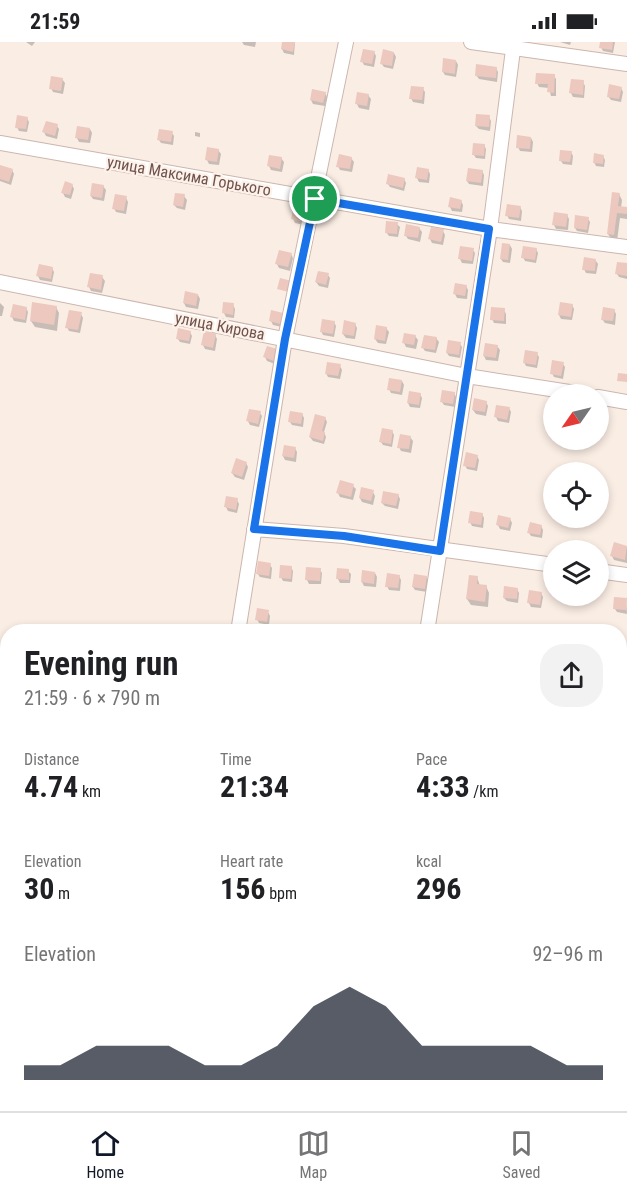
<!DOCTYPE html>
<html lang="en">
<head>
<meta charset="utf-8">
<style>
  :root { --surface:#fff; --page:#f2f2f2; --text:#202124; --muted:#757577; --line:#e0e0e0; --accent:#111827 }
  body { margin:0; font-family:"Roboto Condensed",sans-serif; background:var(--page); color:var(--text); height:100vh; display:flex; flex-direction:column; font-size:22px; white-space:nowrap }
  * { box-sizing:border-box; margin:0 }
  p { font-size:20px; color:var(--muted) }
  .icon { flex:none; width:33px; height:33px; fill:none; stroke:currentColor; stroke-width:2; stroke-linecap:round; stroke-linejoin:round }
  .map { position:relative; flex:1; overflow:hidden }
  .sheet { position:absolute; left:0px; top:582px; width:627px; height:488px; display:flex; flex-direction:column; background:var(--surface); border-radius:24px 24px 0 0; box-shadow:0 3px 9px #0003 }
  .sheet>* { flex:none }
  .needle { width:39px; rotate:236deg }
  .tools { position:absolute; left:543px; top:342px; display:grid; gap:12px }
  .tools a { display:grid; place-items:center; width:66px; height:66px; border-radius:50%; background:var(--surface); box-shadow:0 3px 9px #0003; font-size:30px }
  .pin { position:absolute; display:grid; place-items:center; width:51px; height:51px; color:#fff; margin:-26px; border:3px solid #fff; border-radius:50%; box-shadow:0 2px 6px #0007 }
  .round { display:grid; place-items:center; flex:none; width:63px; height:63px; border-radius:24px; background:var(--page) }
  .headline { display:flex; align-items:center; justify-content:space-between; height:102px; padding:0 24px }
  h1 { font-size:33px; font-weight:700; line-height:45px }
  .figures { display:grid; grid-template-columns:repeat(3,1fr); gap:9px; height:102px; padding:6px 24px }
  .figures div { display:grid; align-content:center }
  .figures b { font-size:30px; font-weight:700 }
  .figures small { font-size:16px; font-weight:400 }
  .figures p { font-size:16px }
  .chart { height:168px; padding:12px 24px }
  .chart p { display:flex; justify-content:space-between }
  .chart svg { width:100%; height:108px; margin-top:6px; fill:var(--accent); opacity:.7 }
  .status { display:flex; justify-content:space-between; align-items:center; height:42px; padding:0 30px; background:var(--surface); direction:ltr }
  .status svg { height:16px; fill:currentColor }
  .dock { display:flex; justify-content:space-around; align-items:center; height:84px; border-top:2px solid var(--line); background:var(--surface); font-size:16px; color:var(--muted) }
  .dock a { display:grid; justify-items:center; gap:3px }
  .dock .on { color:var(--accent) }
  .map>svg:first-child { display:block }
  .shadow { fill:#0003 }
  .building { fill:#ecc8bf }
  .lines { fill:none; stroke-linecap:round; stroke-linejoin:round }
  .minor-casing { stroke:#ccb6af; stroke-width:16 }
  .minor { stroke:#fff; stroke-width:14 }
  .route-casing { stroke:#fff; stroke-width:12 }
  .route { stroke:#1a73e8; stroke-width:8 }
  .labels { text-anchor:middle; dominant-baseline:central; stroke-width:4.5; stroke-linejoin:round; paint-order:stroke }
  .street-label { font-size:16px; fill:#6f524c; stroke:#fdf2ea }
</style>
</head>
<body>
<div class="status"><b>21:59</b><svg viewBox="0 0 49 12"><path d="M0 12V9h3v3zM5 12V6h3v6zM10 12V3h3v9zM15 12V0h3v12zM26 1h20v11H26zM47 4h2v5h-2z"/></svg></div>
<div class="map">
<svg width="627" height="1069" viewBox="0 0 627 1069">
  <rect width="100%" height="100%" fill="#faede4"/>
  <path class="shadow" d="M26,0H35L32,4Z
    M242,0H256L255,5L244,3Z
    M284,0H295L294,13L284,11L282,7Z
    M560,0H571L570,3Z
    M602,0H615L613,11L603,9L601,5Z
    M374,10L376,14L374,25L364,23L362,19Z
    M394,11L396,15L393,27L384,25L382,22Z
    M456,19L458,23L456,35L445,33L443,30Z
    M496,26L498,30L497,40L479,37L476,33Z
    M554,34L556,37V54H551L549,46L539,45L537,41Z
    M62,37L65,41L63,52L53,50L51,46Z
    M583,40L585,44L584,56L573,55L571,51Z
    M621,46L623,50L621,60L611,58L608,54Z
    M423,47L425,50L424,62L413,60L411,56Z
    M325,51L327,55L325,64L313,62L311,58Z
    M368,53L371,57L369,68L359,66L357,62Z
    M489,75L491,79L490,89L479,87L476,84Z
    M27,76L29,80L27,90L19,89L17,85Z
    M57,84L59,87L57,97L46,94L44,90Z
    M90,87L92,91L90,101L79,100L77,96Z
    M195,90L200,91V95L195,94Z
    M172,91L174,94L173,103L161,101L159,98Z
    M531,96L533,100L532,110L520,109L518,105Z
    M484,103L486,107L485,117L476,116L474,113Z
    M218,108L221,112L219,123L209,122L207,118Z
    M571,110L573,114L572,123L563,122L561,119Z
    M603,114L605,118L604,125L596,124L594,120Z
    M281,116L284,120L282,130L271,128L269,124Z
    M351,116L354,120L352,130L340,128L338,124Z
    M12,128L14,132L11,143L0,139V129Z
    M428,128L430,132L429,141L419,140L417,136Z
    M482,129L484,133L483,144L469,142L467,139Z
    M404,137L406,141L404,149L390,145L388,142Z
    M72,143L74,147L71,157L65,155L63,151Z
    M103,144L106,148L104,159L93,157L91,154Z
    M619,152L622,158L621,166L627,167V177L620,176L617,199L612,198L608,192Z
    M184,154L187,158L185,168L177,166L174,163Z
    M126,156L128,160L126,172L116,170L114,166Z
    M461,159L463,163L462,170L452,169L450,165Z
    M295,165L304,183L295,181L293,177Z
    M520,165L522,169L521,179L509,177L507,173Z
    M567,173L569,177L568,188L556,187L554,183Z
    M588,177L590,180L588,191L577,189L575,186Z
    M397,182L400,185L398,195L389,194L386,190Z
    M419,186L422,190L420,200L408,197L406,194Z
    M443,189L445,193L443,203L432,201L430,197Z
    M510,203L512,207L510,221L503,220L501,217Z
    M536,207L538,211L536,221L525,219L523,215Z
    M473,208L475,211L473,222L462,221L460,217Z
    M291,212L293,216L290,229L279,226L277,222Z
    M596,219L598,222L596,232L586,231L584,227Z
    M627,223V237L619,235L617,232Z
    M52,226L54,230L52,240L40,238L38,234Z
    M328,233L330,236L328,246L319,244L316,240Z
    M102,235L105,239L102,251L91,249L89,245Z
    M466,244L468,248L467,257L457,256L455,252Z
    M198,253L200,257L198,267L186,265L184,261Z
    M0,261L4,265L2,274H0Z
    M233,263L235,267L234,276L226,275L224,271Z
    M572,263L574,267L572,278L561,277L559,273Z
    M56,265L59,271L57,289L35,285L31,279Z
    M26,266L28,270L26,281L14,279L12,275Z
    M504,268L506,272V282L494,281L492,277Z
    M614,268L616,272L615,283L605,281L602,277Z
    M81,272L83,276L80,291L69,289L67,285Z
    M282,272L284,276L282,285L273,283L271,279Z
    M334,280L336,284L334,295L323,293L321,289Z
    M355,282L357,286L355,297L346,296L343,292Z
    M386,286L389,290L386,302L378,301L375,297Z
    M190,290L192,294L190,302L180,300L178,297Z
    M215,293L217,297L215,309L205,307L203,303Z
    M415,294L418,298L416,307L406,305L404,301Z
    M436,296L439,300L436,311L425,309L423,306Z
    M460,302L462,305L460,316L449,314L447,311Z
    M497,304L500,308L498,319L486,318L484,314Z
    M276,308L275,322L267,319L265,315Z
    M537,312L539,315L537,326L526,324L524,320Z
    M563,322L565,325L563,337L554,335L552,331Z
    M340,324L342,328L340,337L328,335L326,331Z
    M402,339L404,343L402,353L391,351L389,347Z
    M454,351L456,355L455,365L444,363L442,360Z
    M420,352L422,356L420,366L410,365L408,361Z
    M486,360L488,364L486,374L476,372L473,368Z
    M509,366L511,370L509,381L498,379L496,375Z
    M260,371L262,374L259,385L250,383L248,379Z
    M302,372L304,376L303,385L292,383L290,380Z
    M325,376L327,380L324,390L326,395L324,402L313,399L310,395Z
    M392,389L394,393L392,405L383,403L381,400Z
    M410,395L413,399L411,411L401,409L399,405Z
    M295,406L297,410L296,420L285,418L283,414Z
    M477,414L479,418L477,429L467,427L465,423Z
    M246,421L248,425L244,438L235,435L232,431Z
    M353,444L356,447L353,458L340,455L338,451Z
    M373,450L375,454L373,463L362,460L360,456Z
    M398,453L400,457L398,467L385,464L382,461Z
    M237,458L239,462L237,471L228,469L226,465Z
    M482,472L484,476L483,486L472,484L470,480Z
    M510,477L512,481L510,489L500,487L498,483Z
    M541,484L543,488L542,496L531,494L529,491Z
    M615,502L627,505V521L614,518L612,514Z
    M270,523L272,526L271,537L260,535L257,531Z
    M291,525L293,529L292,540L283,539L281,535Z
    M320,528L322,531L321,542H309L307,538Z
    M348,529L351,532L350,541H340L338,537Z
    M375,531L377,535L376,545L364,544L362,540Z
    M399,534L401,538L400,549L389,548L387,544Z
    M426,535L429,539L427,550L415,548L413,545Z
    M477,535L480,544H486L489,551L488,565L471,563L467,557Z
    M517,547L519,551L518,561L507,559L504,556Z
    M541,551L543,555L541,566L531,565L529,561Z
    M626,558L627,572L617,570L615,567Z
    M268,570L270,574L269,583L259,581L257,577Z
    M620,1036L624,1040L623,1048H620Z"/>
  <path class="building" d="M282,0H295L293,10L281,7Z
    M600,0H613L612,8L599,6Z
    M363,7L375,9L372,22L360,20Z
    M383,7L394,10L392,24L380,22Z
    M443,16L456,18L455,32L442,30Z
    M476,22L497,25L496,36L475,34Z
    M536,31L555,32L554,51L547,50L548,42H535Z
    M51,34L63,36L61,49L49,47Z
    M571,37L584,38L583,53L569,51Z
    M609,42L622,45L619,57L607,55Z
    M411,44L424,45L422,58L409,57Z
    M312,47L326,50L323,61L310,58Z
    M357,50L369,52L367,64L355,62Z
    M476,72L490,73L489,85L475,84Z
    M17,73L28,75L26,87L15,86Z
    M46,79L58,82L55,94L42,90Z
    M77,84L90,86L88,98L75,96Z
    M159,87L173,89L171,100L157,98Z
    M517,93L531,95L530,107L516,106Z
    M473,101L485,102L484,114L472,113Z
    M207,105L219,107L217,120L205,118Z
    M560,108L572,109L570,120L559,119Z
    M594,111L604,113L603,122L593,121Z
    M339,112L352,115L350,127L336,125Z
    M269,113L282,115L280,127L267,124Z
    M0,123L13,127L9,140L0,137Z
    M417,125L429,127L427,138L415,136Z
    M468,126L483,128L481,141L466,139Z
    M388,132L405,136L403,146L386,142Z
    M65,139L73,142L70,153L61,151Z
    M92,141L104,143L102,156L90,154Z
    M612,150L620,151L618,164L627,165V172L617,171L614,193L607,192Z
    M175,151L185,152L183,165L173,163Z
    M115,152L127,154L124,169L112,167Z
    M450,155L462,158L460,167L448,165Z
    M507,162L521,164L519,176L505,174Z
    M294,163L306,166L303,180L291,177Z
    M554,170L568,172L566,185L552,183Z
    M575,173L589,175L587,188L574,186Z
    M386,179L398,180L397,192L385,191Z
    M406,182L420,185L418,196L404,194Z
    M431,185L444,187L441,200L428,197Z
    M502,201L510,202L508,218L500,217Z
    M460,204L474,206L472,219L458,217Z
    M523,204L537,206L535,218L521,216Z
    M279,208L292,211L288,225L275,222Z
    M584,215L596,217L595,229L582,228Z
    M617,220L627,221V234L615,232Z
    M39,222L53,225L51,237L36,234Z
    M318,229L329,231L326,243L315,240Z
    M90,231L103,233L101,248L87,245Z
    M280,236L292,239L289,250L277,247Z
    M455,241L467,243L465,254L453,252Z
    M185,249L198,252L196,264L183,261Z
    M32,260L57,264L54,283L30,279Z
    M223,260L234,261L233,273L222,271Z
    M560,260L573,262L571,275L558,273Z
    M13,262L27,265L25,278L10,275Z
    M491,265L505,266L504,279L490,278Z
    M603,265L615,267L613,279L601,278Z
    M69,268L82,270L78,288L65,286Z
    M271,268L283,271L280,282L269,279Z
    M322,277L335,279L333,292L320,290Z
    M344,278L356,281L354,294L342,292Z
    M376,283L387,285L385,299L374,297Z
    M178,286L191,289L189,299L176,297Z
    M204,289L216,292L213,306L201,303Z
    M404,291L416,293L414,303L402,301Z
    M424,293L437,295L435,308L421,306Z
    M448,298L461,300L459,313L446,311Z
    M485,301L498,303L496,316L483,314Z
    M267,304L277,307L274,319L263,315Z
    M525,308L538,310L536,323L523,321Z
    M552,318L564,320L561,334L550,332Z
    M327,320L341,322L338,334L325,332Z
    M618,331L627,332V340L617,339Z
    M389,336L402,338L400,350L387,348Z
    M442,348L455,350L453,362L440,360Z
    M409,349L421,351L419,363L407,361Z
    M474,356L487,359L485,370L472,368Z
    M496,363L510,365L507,378L494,375Z
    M249,367L261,369L258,382L246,379Z
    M290,369L303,371L301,382L288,380Z
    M315,372L326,375L322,389L325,390L323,399L309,395Z
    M382,386L393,388L391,402L379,400Z
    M400,392L411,394L409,407L397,406Z
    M284,403L296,405L294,416L282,414Z
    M466,410L478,413L475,426L463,424Z
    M236,416L247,420L242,435L231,431Z
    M340,438L354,442L351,455L336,451Z
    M361,445L374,448L371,459L359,456Z
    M383,449L399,452L396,464L381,461Z
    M226,454L238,456L236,468L224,465Z
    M470,469L483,471L481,483L468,481Z
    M498,473L511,476L508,486L496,483Z
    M530,480L542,483L540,493L527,491Z
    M614,500L627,504L625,518L610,514Z
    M258,519L271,521L269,534L256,532Z
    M280,523L292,524L291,537L279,536Z
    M306,525L321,526L320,539L305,538Z
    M337,526L349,527V538L336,537Z
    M362,528L375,530L374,542L361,540Z
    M387,531L400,533L398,546L385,545Z
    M414,532L427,534L425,547L412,545Z
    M469,533L478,534L477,542L487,543L485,560L466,557Z
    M504,544L518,546L517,557L503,556Z
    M529,548L542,550L540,563L527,561Z
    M614,555L627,556L626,568L613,567Z
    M257,566L269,568L267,580L255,578Z"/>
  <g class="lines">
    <g class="minor-casing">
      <path id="minor" d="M471,0L627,22
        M0,101L490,187L627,205
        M0,240L467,334L582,352
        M598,355L627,360
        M254,487L344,494L554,523
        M598,529L627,533
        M238,590L285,297L346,0
        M427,590L490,187L514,0
        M620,696L627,644
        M620,853L627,854
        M620,1014L627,1015
        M213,1062L215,1069
        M554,1069L556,1062"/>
    </g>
    <use href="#minor" class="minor"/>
  </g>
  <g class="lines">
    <g class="route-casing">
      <path id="route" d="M315,157L489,187L440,509L344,494L254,487L285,297Z"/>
    </g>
    <use href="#route" class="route"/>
  </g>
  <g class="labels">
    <g class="street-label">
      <text transform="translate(189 134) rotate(10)">улица Максима Горького</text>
      <text transform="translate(220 284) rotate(11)">улица Кирова</text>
    </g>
  </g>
</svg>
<div class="tools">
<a><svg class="needle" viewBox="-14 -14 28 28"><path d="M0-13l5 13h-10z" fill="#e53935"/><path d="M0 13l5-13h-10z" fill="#757577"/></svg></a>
<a><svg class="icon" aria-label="locate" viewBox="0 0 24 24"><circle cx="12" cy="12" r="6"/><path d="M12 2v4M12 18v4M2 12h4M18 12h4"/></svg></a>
<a><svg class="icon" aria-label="layers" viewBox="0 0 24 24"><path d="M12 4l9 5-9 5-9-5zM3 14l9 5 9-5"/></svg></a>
</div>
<div class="pin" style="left:315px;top:157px;background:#1e9e55"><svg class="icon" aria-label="arrive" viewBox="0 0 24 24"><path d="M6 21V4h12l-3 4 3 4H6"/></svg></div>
<section class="sheet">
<div class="headline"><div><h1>Evening run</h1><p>21:59 · 6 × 790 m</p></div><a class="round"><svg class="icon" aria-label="share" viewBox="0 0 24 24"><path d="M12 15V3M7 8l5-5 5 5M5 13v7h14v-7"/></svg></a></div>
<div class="figures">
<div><p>Distance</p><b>4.74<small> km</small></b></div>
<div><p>Time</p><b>21:34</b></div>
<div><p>Pace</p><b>4:33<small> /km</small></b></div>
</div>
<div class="figures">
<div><p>Elevation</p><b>30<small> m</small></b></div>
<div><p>Heart rate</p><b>156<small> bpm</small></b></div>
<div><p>kcal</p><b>296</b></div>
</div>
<div class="chart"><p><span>Elevation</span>92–96 m</p>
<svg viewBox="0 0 160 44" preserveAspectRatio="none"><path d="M0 44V38L10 38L20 30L30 30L40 30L50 38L60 38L70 30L80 14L90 6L100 14L110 30L120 30L130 30L140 30L150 38L160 38V44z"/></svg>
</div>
</section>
</div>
<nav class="dock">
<a class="on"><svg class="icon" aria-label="home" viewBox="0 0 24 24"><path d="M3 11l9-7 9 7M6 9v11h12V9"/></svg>Home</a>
<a><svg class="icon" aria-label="map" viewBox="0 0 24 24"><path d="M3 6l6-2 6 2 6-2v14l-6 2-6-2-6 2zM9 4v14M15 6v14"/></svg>Map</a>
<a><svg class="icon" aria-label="saved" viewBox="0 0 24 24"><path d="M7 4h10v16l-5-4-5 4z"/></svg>Saved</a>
</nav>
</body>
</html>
